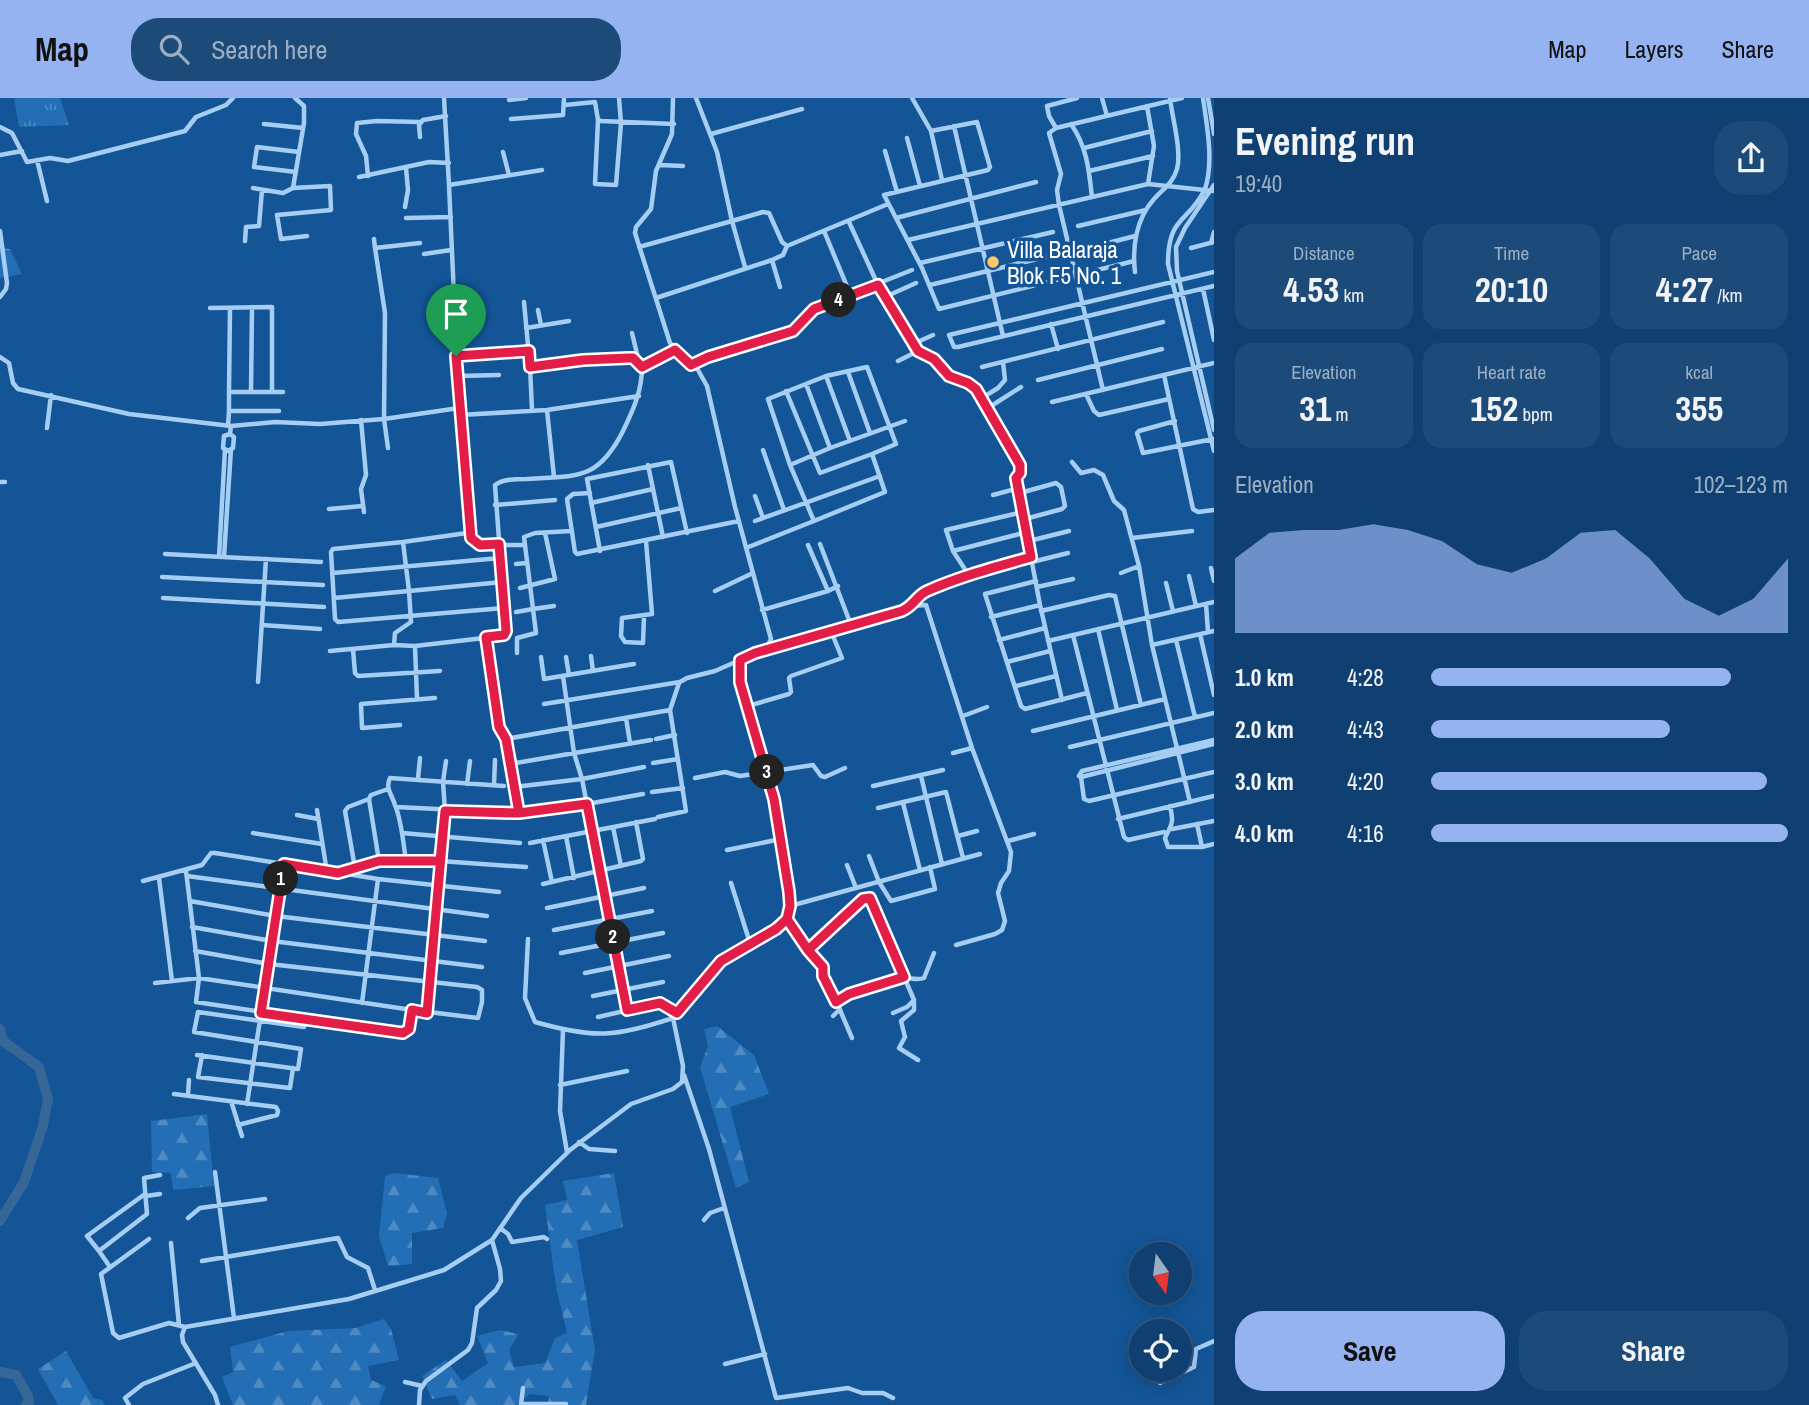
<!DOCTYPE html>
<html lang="en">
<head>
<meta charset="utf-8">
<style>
  :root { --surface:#0f4071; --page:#1d4b79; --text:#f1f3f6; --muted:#9bafc3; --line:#2f5984; --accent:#95b2f1 }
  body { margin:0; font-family:"Archivo Narrow",sans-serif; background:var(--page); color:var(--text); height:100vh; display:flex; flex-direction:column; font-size:26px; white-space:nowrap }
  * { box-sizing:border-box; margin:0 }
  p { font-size:23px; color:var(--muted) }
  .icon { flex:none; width:38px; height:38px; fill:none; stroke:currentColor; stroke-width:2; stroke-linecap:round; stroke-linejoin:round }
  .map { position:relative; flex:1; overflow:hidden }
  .details { display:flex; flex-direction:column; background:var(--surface); width:595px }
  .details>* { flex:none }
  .needle { width:46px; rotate:166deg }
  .buttons { position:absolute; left:1129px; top:1144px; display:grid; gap:14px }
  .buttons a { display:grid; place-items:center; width:63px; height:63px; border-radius:50%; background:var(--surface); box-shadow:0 4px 18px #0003,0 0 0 2px var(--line); font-size:35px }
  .pin { position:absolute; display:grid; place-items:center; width:60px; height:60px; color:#fff; margin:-72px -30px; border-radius:50% 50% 50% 0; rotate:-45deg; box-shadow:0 0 7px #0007 }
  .pin .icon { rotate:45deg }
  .km { position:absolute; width:35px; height:35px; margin:-18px; border-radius:50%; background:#222; color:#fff; font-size:19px; line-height:35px; text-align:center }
  .round { display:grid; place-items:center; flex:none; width:74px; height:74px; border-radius:28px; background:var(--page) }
  .overview { display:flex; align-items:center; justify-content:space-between; height:119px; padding:0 21px }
  h1 { font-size:38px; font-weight:700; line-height:52px }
  .stats { display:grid; grid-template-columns:repeat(3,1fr); gap:10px; height:119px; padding:7px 21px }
  .stats div { display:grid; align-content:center; border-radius:18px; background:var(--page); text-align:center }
  .stats b { font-size:35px; font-weight:700 }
  .stats small { font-size:19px; font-weight:400 }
  .stats p { font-size:19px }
  .chart { height:196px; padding:14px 21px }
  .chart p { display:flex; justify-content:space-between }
  .chart svg { width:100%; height:126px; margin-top:7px; fill:var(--accent); opacity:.7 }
  .button { display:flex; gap:14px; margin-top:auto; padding:14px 21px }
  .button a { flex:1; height:80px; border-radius:28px; background:var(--accent); color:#111; font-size:28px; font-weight:700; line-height:80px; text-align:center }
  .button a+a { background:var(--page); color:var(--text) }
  ul { padding:0 21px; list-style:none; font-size:23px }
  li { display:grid; grid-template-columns:112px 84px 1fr; align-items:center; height:52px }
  li i { height:18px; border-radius:9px; background:var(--accent) }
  header { display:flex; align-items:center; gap:42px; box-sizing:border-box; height:98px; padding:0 35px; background:var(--accent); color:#111 }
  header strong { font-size:33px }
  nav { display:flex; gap:38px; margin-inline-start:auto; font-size:24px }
  .search { width:490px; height:63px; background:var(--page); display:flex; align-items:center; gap:18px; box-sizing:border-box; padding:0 24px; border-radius:28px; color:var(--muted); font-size:26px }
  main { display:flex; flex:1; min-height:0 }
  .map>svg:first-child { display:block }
  .grass { fill:url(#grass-tufts) }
  .forest { fill:url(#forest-firs) }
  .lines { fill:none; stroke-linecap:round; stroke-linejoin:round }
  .river { stroke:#376797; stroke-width:10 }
  .minor { stroke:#a6cdf2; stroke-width:4.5 }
  .route-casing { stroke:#fff; stroke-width:14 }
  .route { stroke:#e11d48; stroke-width:9 }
  .poi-dot { fill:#ffc967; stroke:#145597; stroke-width:2.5 }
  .labels { text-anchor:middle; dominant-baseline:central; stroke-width:7; stroke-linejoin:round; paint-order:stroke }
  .poi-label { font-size:23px; fill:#fff; stroke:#145597; text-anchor:start }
</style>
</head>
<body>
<header>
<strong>Map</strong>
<div class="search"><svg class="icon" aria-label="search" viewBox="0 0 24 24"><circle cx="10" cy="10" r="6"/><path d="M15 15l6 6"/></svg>Search here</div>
<nav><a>Map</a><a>Layers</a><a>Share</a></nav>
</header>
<main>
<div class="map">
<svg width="1214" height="1307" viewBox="0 0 1214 1307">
  <defs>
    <pattern id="grass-tufts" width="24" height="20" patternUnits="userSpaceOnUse" patternTransform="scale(1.75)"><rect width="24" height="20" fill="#236eb4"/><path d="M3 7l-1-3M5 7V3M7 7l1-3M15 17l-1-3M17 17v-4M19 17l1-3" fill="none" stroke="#4f8bc3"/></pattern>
    <pattern id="forest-firs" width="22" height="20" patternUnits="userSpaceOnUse" patternTransform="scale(1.75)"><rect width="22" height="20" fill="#236eb4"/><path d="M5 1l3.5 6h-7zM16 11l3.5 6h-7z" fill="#4f8bc3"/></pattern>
  </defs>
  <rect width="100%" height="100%" fill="#145597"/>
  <path class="grass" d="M14,0H60L69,27L19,29Z"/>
  <path class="forest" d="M0,150L10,151L22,176L0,180Z
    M717,928L754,957L769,996L730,1009L749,1084L736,1090L700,969L708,948L704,931Z
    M207,1016L214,1088L173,1092L171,1075L152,1074L151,1023Z
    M394,1075L438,1080L447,1116L443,1130L412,1135V1166L388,1168L379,1138L385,1078Z
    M614,1075L623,1129L577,1142L595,1252L586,1307H548L549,1298L530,1296L517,1307H460L455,1297L432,1301L422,1278L446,1262L462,1283L488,1265L477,1238L500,1232L519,1236L509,1252L514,1269L545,1265L555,1240L567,1235L556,1189L545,1107L567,1102L563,1083Z
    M384,1221L391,1231L399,1262L368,1268L371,1282L386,1288L379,1307H233L222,1279L233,1274L230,1249L288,1233L356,1230Z
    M66,1253L93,1300L102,1302L105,1307H58L38,1271Z"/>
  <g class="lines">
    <path class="river" d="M0,931L3,943L39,969L48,1001L43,1028L24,1084L0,1123
      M0,1274L16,1277L28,1298L29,1305L26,1307"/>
    <path class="minor" d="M444,0L449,87
      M673,0L672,36L656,73L651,111L636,129L635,135L670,245L698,272L707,288L735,409L771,541L766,551
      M696,0L717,54L732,123L763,114L769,115L782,144L787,148L888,106
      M912,0L931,33L942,82
      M1077,0L1047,8L1049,18L1056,30L1182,0
      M1102,0L1107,18
      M1203,0C1207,28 1214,64 1205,91C1188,126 1168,117 1168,166L1214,353
      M1208,0L1214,36
      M509,2L526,0
      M565,7L595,4L598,22L601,23L674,26
      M1147,8L1154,48L1148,86
      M511,21L563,17L564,0
      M598,22L595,86L616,87L621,25L619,0
      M264,26L303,30
      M1071,26C1087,49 1089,72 1092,99
      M954,28L1003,238
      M0,29L12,35L27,64L50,60L68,63L185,33L196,19L226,7L233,0
      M1056,30L1049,35L1061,76L1057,92L1059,107L1103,292
      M931,33L977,24L990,69L988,72L884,97L922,170L939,211L1134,163
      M711,36L802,11
      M420,39L419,27L423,22L446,18
      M907,40L920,88
      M1084,50L1152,33
      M885,53L897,94
      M503,54L509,77
      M0,57L22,53
      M37,62L47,103
      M660,67L683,68
      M1089,73L1153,58
      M296,74L254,69L257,49L299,54
      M368,78L366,58L356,36L357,25L377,23L420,24
      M359,79L429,64L449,65
      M1214,87L1185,130L1176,149L1177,173L1214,332
      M253,90L283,95L293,90L304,25V8L295,0
      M293,90L330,88L331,112L277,117L281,141L307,138
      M405,109L408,92L406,70
      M406,120L451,119
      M896,120L1036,84
      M849,124L878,187L913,246
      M1078,128L1146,112
      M0,133L7,185L6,191L0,199
      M824,133L851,198
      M374,141L375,150
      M908,142L1148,86L1214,93
      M245,143L246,129L259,128L262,92
      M1211,145L1214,134
      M639,149L732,123L745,169
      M1191,150L1214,144
      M1085,151L1135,138
      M424,156L451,152
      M772,162L780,189
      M920,165L1053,134
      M1135,174C1132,149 1136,121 1154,101C1163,91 1173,85 1177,71C1182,53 1172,19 1170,0
      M1214,174L949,237L954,249H958L1214,188
      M930,187L1058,156
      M1203,191L1214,242
      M885,199L916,185
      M656,200L772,162L783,157L787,148
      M524,204L530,269L629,260H633L642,269
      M210,210L272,209V294
      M538,212L541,227
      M1051,226L1058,251
      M526,230L569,223
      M632,235L639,264
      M933,237L913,246L918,253L935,261L949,278L968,285L976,291L1020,367V375L1016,380L1040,507L1062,602
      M456,258L529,253
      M0,259L9,265L13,285L18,291L129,316L231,328L275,324L320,326L384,321L459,310
      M898,263L918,253
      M691,267L708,259L793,233L814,211L912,172
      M530,269L532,312
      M982,269L1163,224
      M848,274L870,335
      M1164,277L1193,411L1198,414L1214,412
      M458,278L499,277
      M826,278L850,343
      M1038,282L1162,251
      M806,286L830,350
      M786,293L820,375L872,356
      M229,294L230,210
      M251,294L252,209
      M1086,296L1094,313L1099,317L1169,301
      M982,300L998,290L1005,282L1003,264
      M1052,304L1214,265
      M988,310L1021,289
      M547,312L554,379
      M229,313V294H283
      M460,317L547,312L639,298
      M361,322L366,377L361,391L364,414
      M1175,323L1139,333L1137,335L1143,355L1213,341
      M228,328L229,313H279
      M47,330L51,297
      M230,336L224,338L223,350L228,353L233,350L234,339L230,336L231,328
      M388,350L384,321L385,215L375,150L420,145
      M763,352L784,412
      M1072,364L1081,375L1094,372L1103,377L1114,403L1124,412L1139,468L1152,547L1190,704
      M648,367L663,439
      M790,367L830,350L905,323
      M587,381L671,364L687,435
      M587,381L600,453
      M0,384H5
      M590,395L573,396L567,401L575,454L577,456L739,423
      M1020,395L1056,385L1061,389L1065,408L1062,411L1025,421
      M993,397L1019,390
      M755,398L763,420
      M591,405L653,391
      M495,407L555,402
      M329,411L363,408
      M755,423L880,378
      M596,429L681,410
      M471,440L466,368L459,310L449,87L542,72
      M1132,440L1192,433
      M1029,443L1069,433
      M403,444L467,435L479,447H524
      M820,446L851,527
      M808,447L828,493
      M746,450L814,423L790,367L768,301L826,278L867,269L896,346L872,356L885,394L814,423
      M953,453L1027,434
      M165,456L321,464
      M219,459L225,351
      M224,459L231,351
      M1032,464L1068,455
      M516,466L526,465
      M1211,470L1214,483
      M333,475L500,460
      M1121,475L1139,468
      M968,476L953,453L946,432L1023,414
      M1189,478L1196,508
      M162,479L323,487
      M1036,483L985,496L1021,608L1025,611L1087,595
      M502,484L409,493L403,444L333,451L331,454L335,521L338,524L504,510L495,387C503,381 516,381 526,381C579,378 599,382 624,331C634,310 642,292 642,269L675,252
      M1166,485L1173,513
      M1037,489L1073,481
      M520,490L555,481L545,435
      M715,493L753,475
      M163,500L324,509
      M334,500L409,493L411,524L395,535L394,547
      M1206,506L1208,534
      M913,507C930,481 1001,468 1031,459
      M762,512L828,493L838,488
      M1041,513L1109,497L1115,498L1141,607
      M516,514L533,511L524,439L535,435L571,433
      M644,518L643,545L625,544L621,538L622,520L652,516L646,443
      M991,519L1040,507
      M262,527L320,531
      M1098,531L1117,612
      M1200,536L1214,597
      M1073,537L1124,739L1128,742L1164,734
      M486,539L500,629L506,641L519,715
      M999,542L1045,530
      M1176,542L1195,619
      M1048,543L1214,504
      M1152,547L1214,533
      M415,548L417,601
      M353,551L355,575L358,578L440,573
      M330,553L394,547L415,548L501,538L506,533L504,510
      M517,555V540L536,535L533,511L554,508
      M591,558L593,573
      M541,559L544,581L634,566
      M566,559L569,577
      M1007,564L1050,553
      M563,578L574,655L582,681L627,912
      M258,584L266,461
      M1016,588L1056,578
      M544,606L680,584L687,580L715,573L740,562
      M748,608L789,596L791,594L789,580L791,578L842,560L831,533
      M963,618L987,609
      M626,620L630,645
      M400,627L362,630L361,606L435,600
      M1033,633L1165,601
      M506,641L670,612
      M656,641L675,637
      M1214,642L1082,673L1079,678L1081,679L1214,646
      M1070,649L1214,615
      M953,655L972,650
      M653,665L678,661
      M510,666L651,642
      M921,678L942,766
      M1081,679L1084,701L1089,703L1214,674
      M695,680L725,674L740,678L813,667L821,678L825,679L845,670
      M418,681L420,660
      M467,686L470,663
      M494,687L495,662
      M873,688L943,672
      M514,689L582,681L644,669
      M652,694L683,690
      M369,701L371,697L388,691
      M903,705L920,772
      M1170,708C1174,726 1172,725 1165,740L1168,749H1202
      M396,709L519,715L587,706L643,696
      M878,710L946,694L963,760
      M317,712L327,774
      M297,717L318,721
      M658,719L686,713L670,612L679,585
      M1118,721L1214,698
      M1197,726L1202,749L1214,746
      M613,729L621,768
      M1172,731L1214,723
      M253,735L322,746
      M402,735L520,745
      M566,738L574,780
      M958,738L977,733
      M543,742L552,784
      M1008,743L1034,736
      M530,745L655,721
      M727,752L781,741
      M869,758L879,784L891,803L935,791L930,769
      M406,763C403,744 402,724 395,707C392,697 385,690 390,680L504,688
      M847,767L856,790
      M355,770L345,713L348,709L369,701L379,763
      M186,773L199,880L196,904L403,935L409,931L412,912
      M340,775L379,763H440L526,769
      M187,778L487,818
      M159,780L172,883
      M143,783L202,767L211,755H215L378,781L499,794
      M731,785L750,845
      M543,786L641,763L643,761L636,724
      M190,803L276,818L485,843
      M790,808L980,756
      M547,810L644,790
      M787,821L808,852L823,869V878L836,904
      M192,829L272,843L482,869
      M554,832L652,813
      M528,841L525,900L535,924C595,941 614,939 673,920
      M808,852L863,801L870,800L914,902L907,909L893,915
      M561,855L663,835
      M585,875L669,858
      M155,885L199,880L412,912L478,920L482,904V892L477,889L269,866L195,853
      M593,898L663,884
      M914,904V912L901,923L905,939L899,950L918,962
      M362,905L378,781
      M840,912L852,940
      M427,915L445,713L443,684L446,663
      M833,918L840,911L836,904C850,896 885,881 902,880C910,879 916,883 924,880L934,855
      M598,919L660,905L677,915
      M563,932L560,1013L567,1054
      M197,957L298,971L301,951L194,934L198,914L304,929
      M202,957L198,979L290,990L293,970
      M684,977L709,1051L776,1300L848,1290L862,1295H883L893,1300
      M560,987L627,973
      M174,996L276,1009L278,1013L277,1017L238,1027
      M188,997L189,982
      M231,1003L242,1038
      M247,1006L284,767
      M579,1044L589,1051L615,1053
      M215,1074L234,1220
      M146,1098L160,1096
      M188,1120L200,1110L265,1101
      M704,1122L710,1115L724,1110
      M500,1130L508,1136L512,1144L544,1139L547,1141
      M149,1141L101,1176L113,1235L119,1240L169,1225L185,1229
      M171,1145L179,1227
      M99,1153L87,1138L145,1096
      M202,1163L338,1140L347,1159L368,1170L375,1192
      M110,1169L99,1153L147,1116L144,1080L160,1077
      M725,1266L765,1256
      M405,1284L422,1288
      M1160,1285L1194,1269L1196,1251L1214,1243
      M521,1306H566
      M521,1306L523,1290
      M129,1307L125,1300L143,1286L196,1265
      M218,1307L215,1297L183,1244L182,1237L185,1229L349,1201L444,1172L492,1142L521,1100L570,1052L631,1006L673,991L682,984L683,968L673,920L721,863L776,831L787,821L790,808L774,701L740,584V562L755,555L912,508L926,507L972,650L1011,754L1009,773L1001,785L998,795L1005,823L1002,832L995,836L956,847
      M419,1307L420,1292L426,1283L468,1252L472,1245L477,1210L496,1192L501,1183L500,1171L492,1142"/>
  </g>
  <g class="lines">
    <g class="route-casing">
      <path id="route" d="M456,258L471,440L480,447L499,446L506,533L504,537L486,539L499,629L506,641L519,715L445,713L440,763H379L338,775L284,766L261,915L403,935L409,931L412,912L427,915L445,713L513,715H519L587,706L627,912L660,905L677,915L721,863L776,831L787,821L808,852L823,869V878L836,904L849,896L904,879L870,800L863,801L808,852L787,821L790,808L789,794L774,701L740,584V562L755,555L902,513C915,507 916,498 927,493C961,478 996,469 1031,459L1016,380L1020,375V367L976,291L968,285L949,278L934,261L918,253L878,187L814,211L793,233L708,259L691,267L675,252L642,269L633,260H629L583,262L530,269L529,253L456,258"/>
    </g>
    <use href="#route" class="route"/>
  </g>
  <circle class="poi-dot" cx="993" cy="164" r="7"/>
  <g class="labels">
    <g class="poi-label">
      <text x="1007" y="151">Villa Balaraja<tspan x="1007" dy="26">Blok F5 No. 1</tspan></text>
    </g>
  </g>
</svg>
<div class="buttons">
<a><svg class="needle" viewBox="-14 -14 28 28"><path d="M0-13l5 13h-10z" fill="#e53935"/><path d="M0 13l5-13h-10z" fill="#9bafc3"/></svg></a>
<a><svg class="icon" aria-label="locate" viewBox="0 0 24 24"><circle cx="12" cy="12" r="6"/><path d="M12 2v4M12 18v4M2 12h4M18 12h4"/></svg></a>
</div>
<div class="pin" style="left:456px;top:258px;background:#1e9e55"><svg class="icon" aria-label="arrive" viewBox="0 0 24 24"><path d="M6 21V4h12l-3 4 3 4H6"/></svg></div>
<b class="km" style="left:281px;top:781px">1</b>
<b class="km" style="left:613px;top:839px">2</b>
<b class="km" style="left:767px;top:674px">3</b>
<b class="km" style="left:839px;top:202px">4</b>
</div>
<section class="details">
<div class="overview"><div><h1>Evening run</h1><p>19:40</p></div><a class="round"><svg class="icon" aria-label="share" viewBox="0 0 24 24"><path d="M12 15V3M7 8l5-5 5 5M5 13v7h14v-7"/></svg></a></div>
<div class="stats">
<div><p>Distance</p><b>4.53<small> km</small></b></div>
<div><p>Time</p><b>20:10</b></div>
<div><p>Pace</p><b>4:27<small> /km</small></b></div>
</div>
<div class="stats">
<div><p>Elevation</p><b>31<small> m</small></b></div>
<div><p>Heart rate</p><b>152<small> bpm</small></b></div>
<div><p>kcal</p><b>355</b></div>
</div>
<div class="chart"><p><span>Elevation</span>102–123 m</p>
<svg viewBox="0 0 160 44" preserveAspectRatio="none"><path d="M0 44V18L10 9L20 8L30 8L40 6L50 8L60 12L70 20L80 23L90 18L100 9L110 8L120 18L130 32L140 38L150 32L160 18V44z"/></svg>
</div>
<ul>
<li><b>1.0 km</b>4:28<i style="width:84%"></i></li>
<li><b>2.0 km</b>4:43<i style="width:67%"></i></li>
<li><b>3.0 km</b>4:20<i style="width:94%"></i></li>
<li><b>4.0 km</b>4:16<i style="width:100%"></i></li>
</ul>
<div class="button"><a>Save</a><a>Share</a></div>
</section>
</main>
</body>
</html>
